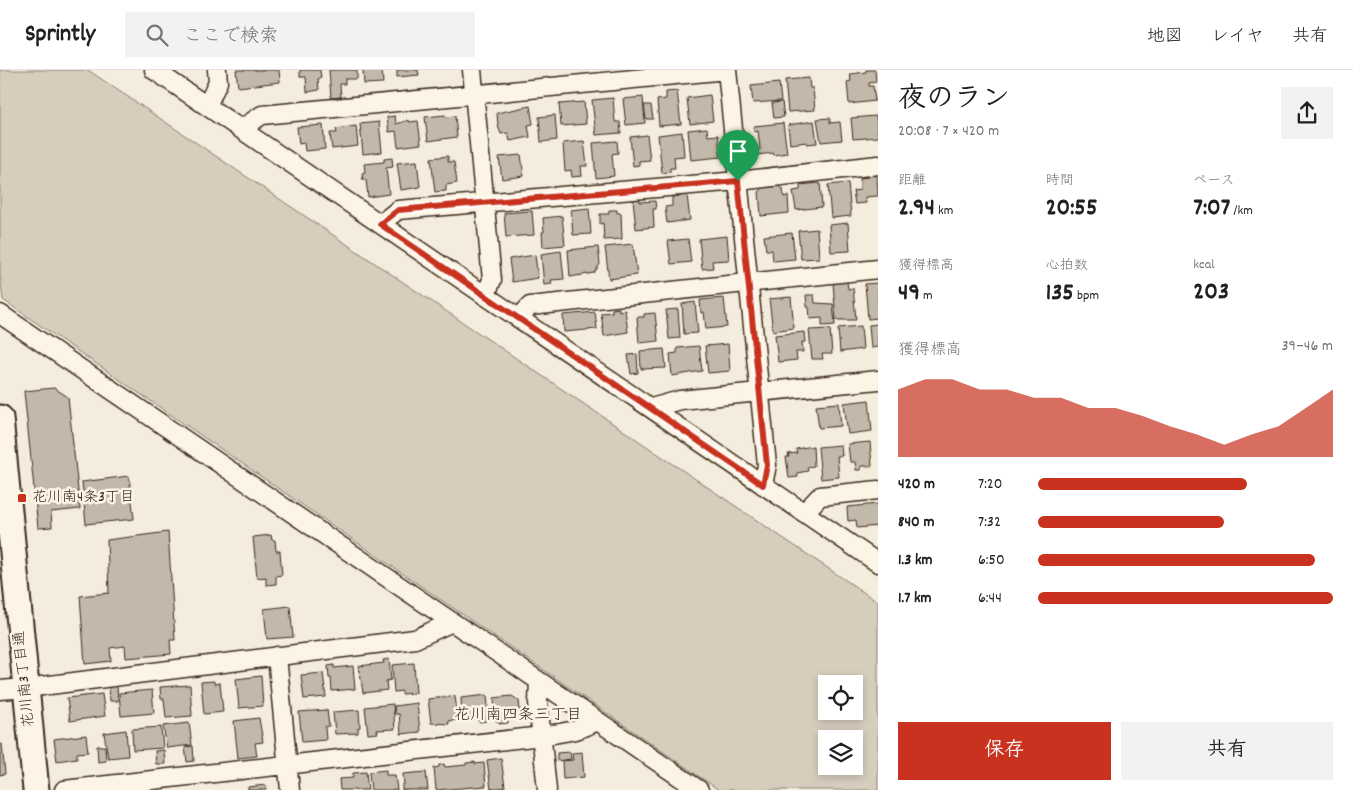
<!DOCTYPE html>
<html lang="ja">
<head>
<meta charset="utf-8">
<style>
  :root { --surface:#fff; --page:#f2f2f2; --text:#202124; --muted:#757577; --line:#e0e0e0; --accent:#c8321e }
  body { margin:0; font-family:Dekko,"Klee One",sans-serif; background:var(--page); color:var(--text); height:100vh; display:flex; flex-direction:column; font-size:19px; white-space:nowrap }
  * { box-sizing:border-box; margin:0 }
  p { font-size:16px; color:var(--muted) }
  .icon { flex:none; width:28px; height:28px; fill:none; stroke:currentColor; stroke-width:2; stroke-linecap:round; stroke-linejoin:round }
  .map { position:relative; flex:1; overflow:hidden }
  .details { display:flex; flex-direction:column; background:var(--surface); width:475px }
  .details>* { flex:none }
  .controls { position:absolute; left:818px; top:605px; display:grid; gap:10px }
  .controls a { display:grid; place-items:center; width:45px; height:45px; border-radius:0px; background:var(--surface); box-shadow:0 2px 8px #0003; font-size:25px }
  .pin { position:absolute; display:grid; place-items:center; width:42px; height:42px; color:#fff; margin:-51px -21px; border-radius:50% 50% 50% 0; rotate:-45deg; box-shadow:0 0 5px #0007 }
  .pin .icon { rotate:45deg }
  .round { display:grid; place-items:center; flex:none; width:52px; height:52px; border-radius:0px; background:var(--page) }
  .head { display:flex; align-items:center; justify-content:space-between; height:85px; padding:0 20px }
  h1 { font-size:28px; font-weight:700; line-height:38px }
  .stats { display:grid; grid-template-columns:repeat(3,1fr); gap:8px; height:85px; padding:5px 20px }
  .stats div { display:grid; align-content:center }
  .stats b { font-size:25px; font-weight:700 }
  .stats small { font-size:14px; font-weight:400 }
  .stats p { font-size:14px }
  .chart { height:140px; padding:10px 20px }
  .chart p { display:flex; justify-content:space-between }
  .chart svg { width:100%; height:90px; margin-top:5px; fill:var(--accent); opacity:.7 }
  .button { display:flex; gap:10px; margin-top:auto; padding:10px 20px }
  .button a { flex:1; height:58px; border-radius:0px; background:var(--accent); color:#fff; font-size:20px; font-weight:700; line-height:58px; text-align:center }
  .button a+a { background:var(--page); color:var(--text) }
  ul { padding:0 20px; list-style:none; font-size:16px }
  li { display:grid; grid-template-columns:80px 60px 1fr; align-items:center; height:38px }
  li i { height:12px; border-radius:6px; background:var(--accent) }
  header { display:flex; align-items:center; gap:30px; box-sizing:border-box; height:70px; padding:0 25px; background:var(--surface); border-bottom:1px solid var(--line) }
  header strong { font-size:24px }
  nav { display:flex; gap:28px; margin-inline-start:auto; font-size:18px }
  .search { width:350px; height:45px; background:var(--page); display:flex; align-items:center; gap:12px; box-sizing:border-box; padding:0 18px; border-radius:0px; color:var(--muted); font-size:19px }
  main { display:flex; flex:1; min-height:0 }
  .map>svg:first-child { display:block }
  .green { fill:#d6cdbd; stroke:#887c6e; fill-rule:evenodd }
  .building { fill:#c3b9aa; stroke:#3b2a1e }
  .lines { fill:none; stroke-linecap:round; stroke-linejoin:round }
  .street-casing { stroke:#3b2a1e; stroke-width:21 }
  .secondary-casing { stroke:#3b2a1e; stroke-width:29 }
  .street { stroke:#fcf5e5; stroke-width:18 }
  .secondary { stroke:#fcf5e5; stroke-width:25 }
  .route-casing { stroke:#fff; stroke-width:10 }
  .route { stroke:#c8321e; stroke-width:6 }
  .poi-dot { fill:#c8321e; stroke:#fcf5e5; stroke-width:2 }
  .labels { text-anchor:middle; dominant-baseline:central; stroke-width:5; stroke-linejoin:round; paint-order:stroke }
  .poi-label { font-size:15px; fill:#3b2a1e; stroke:#fcf5e5; text-anchor:start }
  .street-label { font-size:15px; fill:#3b2a1e; stroke:#fcf5e5 }
  .neighbourhood-label { font-size:16px; fill:#3b2a1e; stroke:#fcf5e5 }
</style>
</head>
<body>
<header>
<strong>Sprintly</strong>
<div class="search"><svg class="icon" aria-label="search" viewBox="0 0 24 24"><circle cx="10" cy="10" r="6"/><path d="M15 15l6 6"/></svg>ここで検索</div>
<nav><a>地図</a><a>レイヤ</a><a>共有</a></nav>
</header>
<main>
<div class="map">
<svg width="878" height="720" viewBox="0 0 878 720">
  <rect width="100%" height="100%" fill="#f4eddd"/>
  <filter id="ink" filterUnits="userSpaceOnUse"><feTurbulence type="fractalNoise" baseFrequency=".02" numOctaves="2"/><feDisplacementMap in="SourceGraphic" scale="10" xChannelSelector="R" yChannelSelector="G"/><feConvolveMatrix kernelMatrix="1 2 1 2 8 2 1 2 1" color-interpolation-filters="sRGB"/></filter>
  <g filter="url(#ink)">
    <path class="green" d="M0,0H88L878,532V720H719L3,230L0,205ZM826,614H854V641H826ZM826,669H854V696H826Z"/>
    <path class="building" d="M236,0H279L280,12L238,17Z
      M300,0H320L321,8L318,9L319,20L307,22L306,7H300Z
      M329,0H357V9H345V14H340L341,27L331,28Z
      M363,0H382L383,13L364,14Z
      M397,0H418L419,5L397,7Z
      M866,0H875L876,12L869,13V16H873L875,31L849,34L847,12L851,11L850,4L866,2Z
      M809,8L810,18H813L815,40L788,42L785,10Z
      M779,13L781,31L753,33L751,16Z
      M677,21L681,54L659,56L657,30L666,29V22Z
      M710,25L713,51L690,54L687,28Z
      M643,27L645,53L626,55L623,29Z
      M613,28L615,52H620L621,63L596,65L592,30Z
      M584,32L586,54L561,56L559,34Z
      M782,32L784,47L774,48L772,33Z
      M644,35H651L653,49H646Z
      M530,36L533,54L528,55L530,67L510,71L508,63L501,64L498,56L497,43Z
      M445,45V47L455,46L457,67L428,71L425,47Z
      M555,45L557,70L541,72L539,47Z
      M395,46L396,54L409,50V52L418,51L421,74L398,77L396,61L389,62L387,47Z
      M876,46L878,67L853,69L851,48Z
      M830,48V53L840,52L842,70L821,72L817,49Z
      M814,51L817,73L807,74V72L790,74L788,55Z
      M379,52L382,82L363,84L360,54Z
      M783,53L787,83L774,85L773,83L757,85L756,80L760,79L758,61L754,62V56Z
      M323,55L325,79L305,81L304,73L299,74L297,57Z
      M356,56L358,76L332,79L330,63H337L336,59Z
      M707,58L708,66L718,65L721,87L691,90L688,60Z
      M682,62L684,86L674,87L675,98H670V102L662,103L658,65Z
      M647,65L650,90L639,91V95L633,96L630,67Z
      M584,71L587,96H581L582,106L572,107L571,100L565,101L563,73Z
      M617,71L618,83L612,84L614,106L596,108L593,73Z
      M521,85L524,106L502,109L499,87Z
      M448,86V92H454L457,113L446,115V121L435,122L431,88Z
      M392,88L393,97L386,98L389,124L368,127L366,110H363L362,103L365,102L364,94L384,92V89Z
      M417,91L420,117L401,120L397,93Z
      M868,105L877,106L878,126L865,127L866,133L855,134L853,121L860,120V108L868,107Z
      M820,113L822,137L796,140L793,121L800,120V115Z
      M848,113L851,146L831,148L828,115Z
      M779,116L783,119L784,127L788,126L789,143L761,146L759,122L763,118Z
      M687,125L690,150L667,153L665,137L672,136V127Z
      M640,128V132L655,131L656,139H653L654,157L636,159L633,129Z
      M589,138L591,164L573,165L571,140Z
      M609,140H617V143H621L622,169L604,170L603,153L600,154V144H609Z
      M532,141L534,165L506,167L504,143Z
      M562,146L565,175L543,177L542,162H544L543,148Z
      M848,153L850,181L831,182L829,155Z
      M817,159L819,188L801,189L798,161Z
      M792,163L795,189L773,191L772,180H766L764,166Z
      M727,166L729,190L712,191L713,198L702,199L699,169Z
      M688,169L691,192L671,194L668,171Z
      M633,174L637,205L609,209L605,177Z
      M598,177L600,194L594,203L570,207L568,180Z
      M561,181L564,209L551,210L552,214L544,215L541,184Z
      M535,185L538,208L512,212L509,189Z
      M847,211L848,219L853,218L856,250H836L833,213Z
      M878,213V248L868,249L865,214Z
      M806,225H814L815,233L833,234L835,255L822,256V248L810,249L809,237H807Z
      M791,227L794,258L773,261L769,229Z
      M724,228L727,257L706,259L704,242L701,243L700,230Z
      M695,232L698,263L684,264L682,234Z
      M619,238V241L625,240L628,262L604,266L601,243L612,242V239Z
      M678,239L680,268L669,269L666,240Z
      M595,242L597,259L564,262L563,245Z
      M655,243L658,271L639,273L637,247H644V244Z
      M878,254V277L871,278L869,255Z
      M861,256L863,279L840,282L838,258Z
      M830,259L832,284H822L823,289H812L809,260Z
      M804,262L805,272H802L803,282H796L797,290L778,292L775,265Z
      M728,274L730,301L708,303L705,276Z
      M699,276L702,301L672,306L670,284L677,283V278Z
      M664,279L666,298L641,299L640,281Z
      M637,284L638,303L631,304L628,285Z
      M54,318L68,327L80,439L51,442L52,457L38,458L24,321Z
      M869,330L872,361L848,364L844,333Z
      M839,333L841,356L819,358L816,335Z
      M870,372L872,396H861V400H856L855,392H850L848,374Z
      M841,375L842,386H837L839,407L821,409L818,377Z
      M813,376L814,396L807,397L808,401L797,403L798,407L789,408L786,387H789L788,384L797,383L796,379Z
      M129,406L134,449L86,454L82,412Z
      M878,434V456L857,458L856,450L848,451L847,437Z
      M168,462L175,570H170L171,584L126,588L125,576L110,578L111,591L85,594L80,526L109,523L107,470Z
      M271,465L272,470H275L276,481H280L282,505L276,506V514L266,515V507L257,508L253,467Z
      M290,536L293,567L267,569L264,539Z
      M389,589L391,610L386,611L387,620L363,623L359,596L384,593L383,590Z
      M414,593L416,623L402,624V621L394,622L392,595Z
      M334,595V598L353,596L355,619L332,621L331,608H329L328,596Z
      M323,603L326,627L304,629L301,605Z
      M261,606L263,636L239,638L236,609Z
      M214,611V614L220,613L223,642L204,644L201,612Z
      M190,615L192,646L166,648L164,629H161L160,617Z
      M109,616H117L118,631H110Z
      M152,620L154,643L121,646L119,623Z
      M102,624L105,646L70,651L67,628Z
      M487,625L489,648H486V651L479,652V649L469,650V647H462L461,628Z
      M455,626L458,650L448,651L449,654L431,653L428,629Z
      M512,626L519,631L521,649L508,650V653L499,654V651H496L494,628Z
      M417,633L420,662L401,664L399,644H395L394,636Z
      M393,634L395,659L377,660L378,663L368,664L365,637Z
      M327,640L329,656L325,657L326,670L302,672L299,642Z
      M359,640L360,657L358,658V663L335,664L333,642Z
      M259,648L263,672L255,673L257,686L238,688L234,651Z
      M189,653L192,675L167,678L163,656Z
      M161,657L163,678L133,680L132,659Z
      M126,660L128,686L108,688L104,663Z
      M86,665L88,682L77,683V688L57,691L54,669Z
      M0,674H2L5,704L0,705Z
      M97,676H105L106,691L98,692Z
      M193,676L194,691L187,692L185,677Z
      M164,680L165,694H156L155,681Z
      M570,682L571,689L557,691V683Z
      M582,682L584,707L563,709L562,691L573,690L572,683Z
      M501,688L505,717L491,719L487,690Z
      M475,692V694L484,693L486,716L436,720L434,698L439,697V695L444,694L445,697L466,695V693Z
      M386,700V705H395L397,720H371L369,702Z
      M366,702L368,720H340L339,709L353,708V703Z
      M426,702L428,720H402V715H404L403,704Z
      M266,715V720H248V717Z"/>
    <g class="lines">
      <g class="street-casing">
        <path id="street" d="M154,0L878,493
          M472,0L492,210L485,226
          M727,0L767,395L763,415
          M207,36L218,12L217,0
          M241,59L262,45L727,0
          M380,154L398,140L738,111L878,95
          M0,244L699,720
          M519,248L530,236L878,199
          M651,338L680,330L878,310
          M804,443L820,426L878,420
          M277,586L290,720
          M539,611L538,632L547,720
          M0,620L26,618L415,569L452,552
          M64,720L542,666L576,660L598,651"/>
      </g>
      <g class="secondary-casing">
        <path id="secondary" d="M0,348L36,720"/>
      </g>
      <use href="#street" class="street"/>
      <use href="#secondary" class="secondary"/>
    </g>
  </g>
  <g class="lines" filter="url(#ink)">
    <g class="route-casing">
      <path id="route" d="M738,111L767,395L763,415L380,154L398,140Z"/>
    </g>
    <use href="#route" class="route"/>
  </g>
  <rect class="poi-dot" x="17" y="423" width="10" height="10" rx="2.5"/>
  <g class="labels">
    <g class="poi-label">
      <text x="32" y="428">花川南4条3丁目</text>
    </g>
    <g class="street-label">
      <text transform="translate(25 609) rotate(-96)">花川南3丁目通</text>
    </g>
    <g class="neighbourhood-label">
      <text x="518" y="645">花川南四条三丁目</text>
    </g>
  </g>
</svg>
<div class="controls">
<a><svg class="icon" aria-label="locate" viewBox="0 0 24 24"><circle cx="12" cy="12" r="6"/><path d="M12 2v4M12 18v4M2 12h4M18 12h4"/></svg></a>
<a><svg class="icon" aria-label="layers" viewBox="0 0 24 24"><path d="M12 4l9 5-9 5-9-5zM3 14l9 5 9-5"/></svg></a>
</div>
<div class="pin" style="left:738px;top:111px;background:#1e9e55"><svg class="icon" aria-label="arrive" viewBox="0 0 24 24"><path d="M6 21V4h12l-3 4 3 4H6"/></svg></div>
</div>
<section class="details">
<div class="head"><div><h1>夜のラン</h1><p>20:08 · 7 × 420 m</p></div><a class="round"><svg class="icon" aria-label="share" viewBox="0 0 24 24"><path d="M12 15V3M7 8l5-5 5 5M5 13v7h14v-7"/></svg></a></div>
<div class="stats">
<div><p>距離</p><b>2.94<small> km</small></b></div>
<div><p>時間</p><b>20:55</b></div>
<div><p>ペース</p><b>7:07<small> /km</small></b></div>
</div>
<div class="stats">
<div><p>獲得標高</p><b>49<small> m</small></b></div>
<div><p>心拍数</p><b>135<small> bpm</small></b></div>
<div><p>kcal</p><b>203</b></div>
</div>
<div class="chart"><p><span>獲得標高</span>39–46 m</p>
<svg viewBox="0 0 160 44" preserveAspectRatio="none"><path d="M0 44V11L10 6L20 6L30 11L40 11L50 15L60 15L70 20L80 20L90 24L100 29L110 33L120 38L130 33L140 29L150 20L160 11V44z"/></svg>
</div>
<ul>
<li><b>420 m</b>7:20<i style="width:71%"></i></li>
<li><b>840 m</b>7:32<i style="width:63%"></i></li>
<li><b>1.3 km</b>6:50<i style="width:94%"></i></li>
<li><b>1.7 km</b>6:44<i style="width:100%"></i></li>
</ul>
<div class="button"><a>保存</a><a>共有</a></div>
</section>
</main>
</body>
</html>
